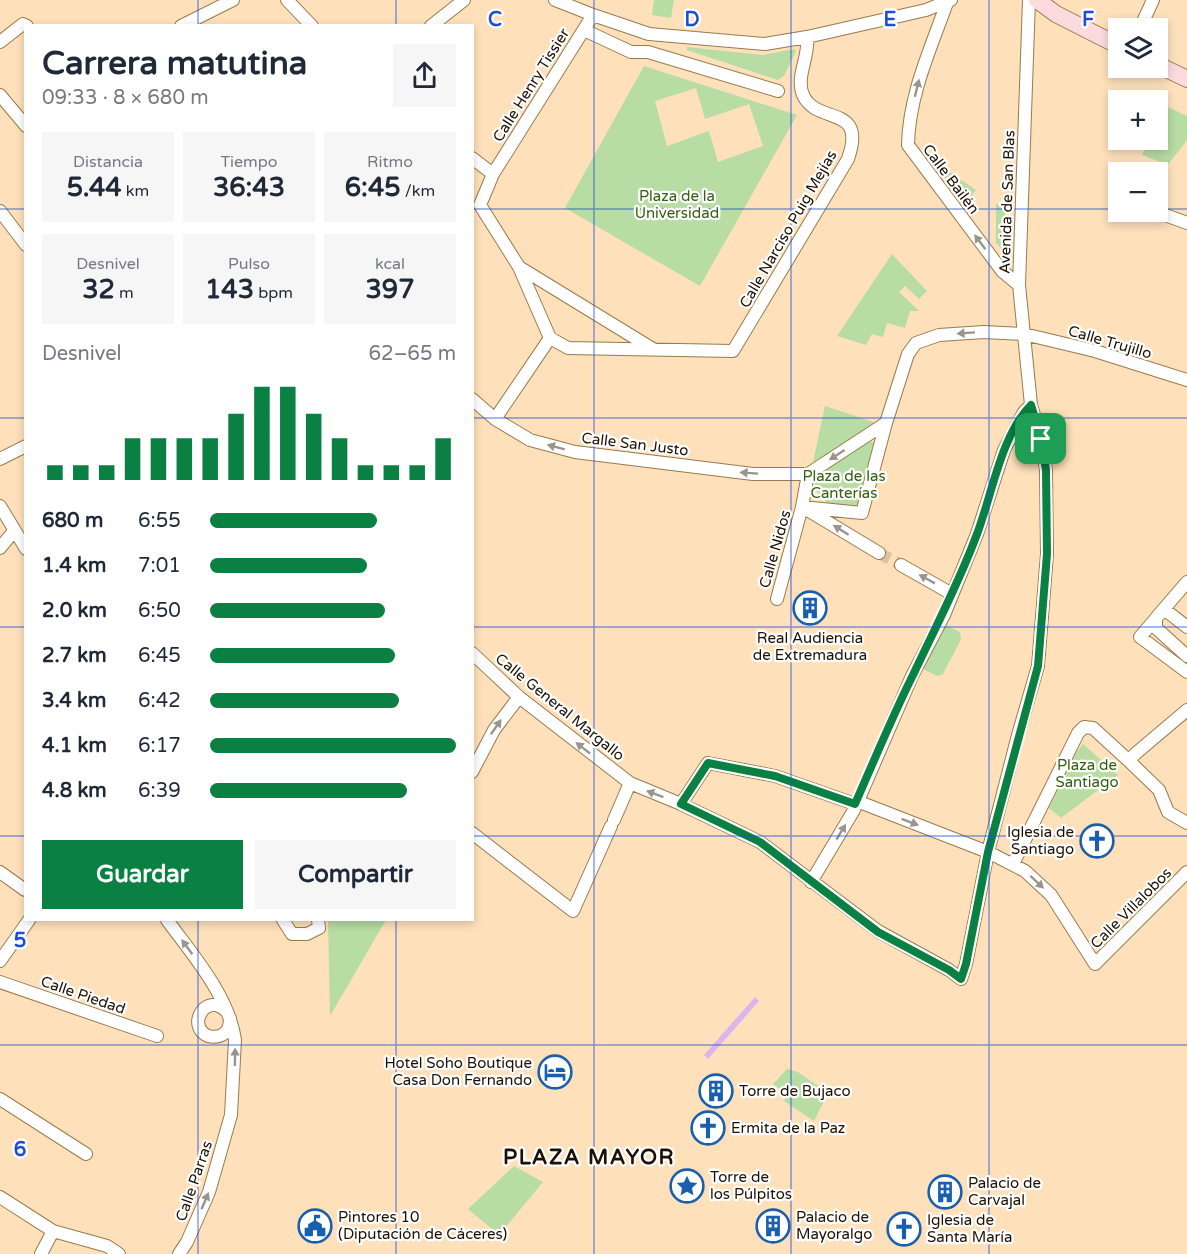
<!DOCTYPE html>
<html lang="es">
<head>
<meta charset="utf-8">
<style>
  :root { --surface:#fff; --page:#f6f6f7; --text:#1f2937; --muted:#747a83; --accent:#0b8043 }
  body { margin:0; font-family:"Varela Round",sans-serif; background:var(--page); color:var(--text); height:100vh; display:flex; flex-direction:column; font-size:22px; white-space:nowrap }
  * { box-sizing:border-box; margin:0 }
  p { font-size:20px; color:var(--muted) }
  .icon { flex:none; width:33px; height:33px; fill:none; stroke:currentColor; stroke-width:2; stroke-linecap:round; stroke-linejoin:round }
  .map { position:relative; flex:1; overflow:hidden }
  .details { position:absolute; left:24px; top:24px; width:450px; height:897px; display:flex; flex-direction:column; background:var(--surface); border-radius:0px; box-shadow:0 3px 9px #0003 }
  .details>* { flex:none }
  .fabs { position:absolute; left:1108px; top:18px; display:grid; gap:12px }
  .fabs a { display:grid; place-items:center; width:60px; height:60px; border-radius:0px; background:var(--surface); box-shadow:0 3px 9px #0003; font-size:30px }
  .pin { position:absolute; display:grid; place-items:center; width:51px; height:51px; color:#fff; margin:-26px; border-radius:12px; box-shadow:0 3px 9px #0006 }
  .round { display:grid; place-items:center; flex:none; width:63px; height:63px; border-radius:0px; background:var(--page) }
  .head { display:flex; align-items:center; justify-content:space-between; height:102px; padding:0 18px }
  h1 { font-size:33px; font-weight:700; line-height:45px }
  .figures { display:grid; grid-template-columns:repeat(3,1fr); gap:9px; height:102px; padding:6px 18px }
  .figures div { display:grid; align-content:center; border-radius:0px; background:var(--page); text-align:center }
  .figures b { font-size:26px; font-weight:700 }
  .figures small { font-size:16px; font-weight:400 }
  .figures p { font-size:16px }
  .chart { height:168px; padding:12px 18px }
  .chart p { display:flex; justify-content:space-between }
  .chart svg { width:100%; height:108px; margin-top:6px; stroke:var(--accent); stroke-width:6 }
  .primary-button { display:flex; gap:12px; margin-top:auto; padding:12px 18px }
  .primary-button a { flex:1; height:69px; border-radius:0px; background:var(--accent); color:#fff; font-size:24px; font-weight:700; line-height:69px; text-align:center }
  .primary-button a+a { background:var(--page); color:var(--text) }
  ul { padding:0 18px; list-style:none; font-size:20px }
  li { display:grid; grid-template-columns:96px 72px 1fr; align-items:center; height:45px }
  li i { height:15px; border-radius:8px; background:var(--accent) }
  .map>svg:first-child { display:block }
  .green { fill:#b7dca4; fill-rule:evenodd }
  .water { fill:#dcb4ee }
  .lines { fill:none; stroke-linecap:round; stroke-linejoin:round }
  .street-tunnel { stroke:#dcc29f; stroke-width:12; stroke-dasharray:12 6; stroke-linecap:butt }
  .street-casing { stroke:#9a7a4c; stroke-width:14 }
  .secondary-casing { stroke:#9a7a4c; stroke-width:18 }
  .street { stroke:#fff; stroke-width:12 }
  .secondary { stroke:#fcdbde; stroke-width:16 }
  .oneway { fill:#9a948d }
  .route-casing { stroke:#fff; stroke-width:12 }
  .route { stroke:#0b8043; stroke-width:8 }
  .grid { fill:none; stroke:#1d4ed8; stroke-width:1.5; stroke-opacity:0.55 }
  .labels { text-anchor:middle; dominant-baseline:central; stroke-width:4.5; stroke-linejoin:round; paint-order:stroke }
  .street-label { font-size:15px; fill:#1e1101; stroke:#fff }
  .park-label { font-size:15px; fill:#32600e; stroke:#fff }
  .poi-label { font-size:15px; fill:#1e1101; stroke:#fff; text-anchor:start }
  .district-label { font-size:21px; font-weight:bold; letter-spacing:1.5px; fill:#1e1101; stroke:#fff }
  .grid-label { font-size:20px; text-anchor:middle; font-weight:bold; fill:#1d4ed8; stroke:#fff; stroke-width:4.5; stroke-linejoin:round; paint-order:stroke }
</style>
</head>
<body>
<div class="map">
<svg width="1187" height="1254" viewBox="0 0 1187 1254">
  <rect width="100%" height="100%" fill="#fee1bb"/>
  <path class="green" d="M654,0H674L671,18L652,15Z
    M687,47L762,55L794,49L796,51L784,76L778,80L687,50Z
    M644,66L797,115L700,286L565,208ZM696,88L705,119L749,104L763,146L718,162L709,131L667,146L655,101Z
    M1168,107L1187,116V140L1168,165L1142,155L1148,140H1158V121H1160Z
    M944,168L976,190L965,204L941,173Z
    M996,203L1005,210L1004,251L996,243Z
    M892,254L927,291L919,299L905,286L899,292L919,311H910L905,328L887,323L883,337L872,334L866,345L837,336Z
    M825,406L879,424L813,462Z
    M868,440L878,445L861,507L828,504L814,488L818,474Z
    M947,626L960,632L961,639L943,674L937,676L925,670L923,665L941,629Z
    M1083,744L1118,775L1061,818L1049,808L1076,753Z
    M328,920H386L330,1016Z
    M787,1069L798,1072L828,1093L814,1121L784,1101L787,1094L773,1084Z
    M514,1166L543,1182L499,1235L468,1209Z"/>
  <path class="water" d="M755,997L759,1001L708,1059L704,1055Z"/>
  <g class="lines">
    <path class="street-tunnel" d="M879,553L901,565"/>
    <g class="street-casing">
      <path id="street" d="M287,0L312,26
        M555,0L593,15L649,34L765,44L807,37L926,10L951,0
        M948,0C931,48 909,94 908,145L1002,271L1019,285
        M593,15L493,174L480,205L519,267L550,338L568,348L733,351L848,159C867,104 819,125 804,97C794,78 810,57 807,37
        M181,26L233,0
        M431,26L464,0
        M1140,28L1153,0
        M584,30L631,52H648L778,91
        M0,42L23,24L27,26
        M0,95L26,126
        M472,158L493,174
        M0,211L26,245
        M1157,212L1187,223
        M519,267L653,349
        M472,399L495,419L530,440L575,452L753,474H808
        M495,419L550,338
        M0,459L26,446
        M0,506L26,549
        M802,507L862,513L886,423
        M806,509L879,553
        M0,548L14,531
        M901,565L952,594
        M1187,582L1156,618V628L1187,656
        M777,599L802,507L808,474L886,423L908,354L916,343L939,335L984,332L1024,334L1095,351L1187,380
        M1187,627L1164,609L1140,637L1187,672
        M472,653L519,697L630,783L681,804L760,842L878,931L949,970L961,979L966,964L988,852L1018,735L1038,666L1047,554L1046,470L1041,439L1031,405L1019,285L1029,0
        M1129,761L1135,754L1187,710
        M472,772L494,730L519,697
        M681,804L708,763L775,776L855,804L862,803L988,852L1025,871L1051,895L1095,964L1187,872
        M614,820L630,783
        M472,833L573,911L611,826
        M1013,864L1078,733L1084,727L1093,728L1129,761L1159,790L1168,812L1187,823
        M0,872L25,890
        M811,882L854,810L912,676L944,615L977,534L1004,450L1024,412L1031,405
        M167,920C192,954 229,996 235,1040L231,1115L209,1192L187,1242L179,1254
        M283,920L292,934H307L319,928L318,920
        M0,961L29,920
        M0,982L157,1036
        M227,1012C207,990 185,1026 208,1036C212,1037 218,1037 222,1035C229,1031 230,1025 230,1018
        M0,1099L86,1154
        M0,1197L53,1231L107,1246L119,1254
        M41,1254L53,1231"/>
    </g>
    <g class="secondary-casing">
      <path id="secondary" d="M1037,0L1056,14L1119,46
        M1158,65L1187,79"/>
    </g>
    <use href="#street" class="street"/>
    <use href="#secondary" class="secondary"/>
  </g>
  <defs><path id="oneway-solid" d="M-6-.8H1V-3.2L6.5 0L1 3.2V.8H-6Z" transform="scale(1.5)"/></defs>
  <g class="oneway">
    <use href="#oneway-solid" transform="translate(917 88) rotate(-76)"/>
    <use href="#oneway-solid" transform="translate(980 242) rotate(-127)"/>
    <use href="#oneway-solid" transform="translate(966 333) rotate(176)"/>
    <use href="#oneway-solid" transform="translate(556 447) rotate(-165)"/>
    <use href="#oneway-solid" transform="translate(837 455) rotate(147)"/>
    <use href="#oneway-solid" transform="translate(749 473) rotate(-176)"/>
    <use href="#oneway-solid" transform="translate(841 530) rotate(-148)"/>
    <use href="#oneway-solid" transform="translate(927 579) rotate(-151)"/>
    <use href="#oneway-solid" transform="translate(496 727) rotate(-55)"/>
    <use href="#oneway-solid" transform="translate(583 748) rotate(-142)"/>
    <use href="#oneway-solid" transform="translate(655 794) rotate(-159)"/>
    <use href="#oneway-solid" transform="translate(910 822) rotate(21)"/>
    <use href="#oneway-solid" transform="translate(841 832) rotate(-59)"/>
    <use href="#oneway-solid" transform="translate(1037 882) rotate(43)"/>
    <use href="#oneway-solid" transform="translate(187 947) rotate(-126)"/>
    <use href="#oneway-solid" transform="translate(235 1057) rotate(-89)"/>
    <use href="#oneway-solid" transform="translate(205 1201) rotate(-67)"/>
  </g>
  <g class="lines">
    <g class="route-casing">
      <path id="route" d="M1031,405L1041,439L1046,470L1047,554L1038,666L988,852L966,964L961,979L949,970L878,932L760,842L681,804L708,763L775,776L855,804C874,761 892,717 913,675C935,628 959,583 977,534C992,495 1001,435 1031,405Z"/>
    </g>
    <use href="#route" class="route"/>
  </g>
  <path class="grid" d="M198,0V26M396,0V26M594,0V1254M791,0V1254M989,0V1254M0,209H26M472,209H1119M1158,209H1187M0,418H26M472,418H1187M0,627H26M472,627H1187M0,836H26M472,836H1187M198,920V1254M396,920V1254M0,1045H1187"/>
  <defs>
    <g id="building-ring" transform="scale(1.725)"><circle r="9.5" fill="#fff" stroke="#195faf" stroke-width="1.5"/><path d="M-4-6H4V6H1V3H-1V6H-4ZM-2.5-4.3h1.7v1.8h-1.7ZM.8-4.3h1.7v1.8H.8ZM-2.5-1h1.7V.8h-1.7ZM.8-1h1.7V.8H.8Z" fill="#195faf"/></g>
    <g id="church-ring" transform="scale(1.725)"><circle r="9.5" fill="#fff" stroke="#195faf" stroke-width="1.5"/><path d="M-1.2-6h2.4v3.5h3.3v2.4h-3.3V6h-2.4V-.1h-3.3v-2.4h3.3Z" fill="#195faf"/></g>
    <g id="hotel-ring" transform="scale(1.725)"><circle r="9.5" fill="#fff" stroke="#195faf" stroke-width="1.5"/><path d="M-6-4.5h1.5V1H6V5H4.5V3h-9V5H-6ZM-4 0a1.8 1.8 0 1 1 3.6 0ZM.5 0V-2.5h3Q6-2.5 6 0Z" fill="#195faf"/></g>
    <g id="sight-ring" transform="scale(1.725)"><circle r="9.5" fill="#fff" stroke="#195faf" stroke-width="1.5"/><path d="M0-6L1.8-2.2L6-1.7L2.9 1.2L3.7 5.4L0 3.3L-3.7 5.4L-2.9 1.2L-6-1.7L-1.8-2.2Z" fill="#195faf"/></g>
    <g id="civic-ring" transform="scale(1.725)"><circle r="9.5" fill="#fff" stroke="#195faf" stroke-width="1.5"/><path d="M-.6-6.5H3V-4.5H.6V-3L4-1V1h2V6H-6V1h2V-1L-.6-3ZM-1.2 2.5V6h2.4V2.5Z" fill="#195faf"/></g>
  </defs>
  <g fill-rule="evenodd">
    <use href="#building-ring" x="810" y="608"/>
    <use href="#church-ring" x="1097" y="841"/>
    <use href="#hotel-ring" x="555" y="1072"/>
    <use href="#building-ring" x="716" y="1091"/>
    <use href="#church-ring" x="708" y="1128"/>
    <use href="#sight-ring" x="687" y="1186"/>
    <use href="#building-ring" x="945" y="1192"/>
    <use href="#civic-ring" x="315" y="1226"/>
    <use href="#building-ring" x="773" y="1226"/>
    <use href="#church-ring" x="904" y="1229"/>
  </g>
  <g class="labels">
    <g class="street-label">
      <text transform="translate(531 85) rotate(-58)">Calle Henry Tissier</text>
      <text transform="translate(951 179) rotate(53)">Calle Bailén</text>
      <text transform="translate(1007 202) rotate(-88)">Avenida de San Blas</text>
      <text transform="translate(788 229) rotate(-60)">Calle Narciso Puig Mejías</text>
      <text transform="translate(1110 342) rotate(16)">Calle Trujillo</text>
      <text transform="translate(635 444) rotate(7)">Calle San Justo</text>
      <text transform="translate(775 549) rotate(-74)">Calle Nidos</text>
      <text transform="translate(560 707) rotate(39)">Calle General Margallo</text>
      <text transform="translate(1131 908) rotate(-45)">Calle Villalobos</text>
      <text transform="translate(83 995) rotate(19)">Calle Piedad</text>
      <text transform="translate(194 1181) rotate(-71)">Calle Parras</text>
    </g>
    <g class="park-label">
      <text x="677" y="196">Plaza de la<tspan x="677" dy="17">Universidad</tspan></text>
      <text x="844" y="476">Plaza de las<tspan x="844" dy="17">Canterías</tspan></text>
      <text x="1087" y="765">Plaza de<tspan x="1087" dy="17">Santiago</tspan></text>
    </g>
    <g class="poi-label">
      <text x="810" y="638" text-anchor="middle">Real Audiencia<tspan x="810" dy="17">de Extremadura</tspan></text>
      <text x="1074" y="832" text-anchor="end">Iglesia de<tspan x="1074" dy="17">Santiago</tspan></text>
      <text x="532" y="1063" text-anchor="end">Hotel Soho Boutique<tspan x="532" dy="17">Casa Don Fernando</tspan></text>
      <text x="739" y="1091">Torre de Bujaco</text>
      <text x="731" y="1128">Ermita de la Paz</text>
      <text x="710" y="1177">Torre de<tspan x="710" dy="17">los Púlpitos</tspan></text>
      <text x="968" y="1183">Palacio de<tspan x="968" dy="17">Carvajal</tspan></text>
      <text x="338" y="1217">Pintores 10<tspan x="338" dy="17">(Diputación de Cáceres)</tspan></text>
      <text x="796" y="1217">Palacio de<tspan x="796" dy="17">Mayoralgo</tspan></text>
      <text x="927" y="1220">Iglesia de<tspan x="927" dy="17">Santa María</tspan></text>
    </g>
    <g class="district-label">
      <text x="589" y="1157">PLAZA MAYOR</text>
    </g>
  </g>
  <g class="grid-label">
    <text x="495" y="26">C</text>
    <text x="692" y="26">D</text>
    <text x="890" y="26">E</text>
    <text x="1088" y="26">F</text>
    <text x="20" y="947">5</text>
    <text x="20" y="1156">6</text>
  </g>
</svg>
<div class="fabs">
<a><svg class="icon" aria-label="layers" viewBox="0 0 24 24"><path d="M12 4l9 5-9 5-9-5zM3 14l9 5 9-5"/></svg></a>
<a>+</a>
<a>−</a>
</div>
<div class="pin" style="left:1041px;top:439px;background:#1e9e55"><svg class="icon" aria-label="arrive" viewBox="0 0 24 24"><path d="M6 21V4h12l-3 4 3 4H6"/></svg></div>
<section class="details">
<div class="head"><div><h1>Carrera matutina</h1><p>09:33 · 8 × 680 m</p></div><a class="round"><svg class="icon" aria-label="share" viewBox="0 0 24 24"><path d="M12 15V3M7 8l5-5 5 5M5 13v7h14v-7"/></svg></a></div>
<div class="figures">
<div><p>Distancia</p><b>5.44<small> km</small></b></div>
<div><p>Tiempo</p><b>36:43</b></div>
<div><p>Ritmo</p><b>6:45<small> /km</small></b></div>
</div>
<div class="figures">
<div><p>Desnivel</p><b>32<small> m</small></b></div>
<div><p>Pulso</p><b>143<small> bpm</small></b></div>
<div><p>kcal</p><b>397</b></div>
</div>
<div class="chart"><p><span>Desnivel</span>62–65 m</p>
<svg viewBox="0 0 160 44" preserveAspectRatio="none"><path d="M5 44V38M15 44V38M25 44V38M35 44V27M45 44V27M55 44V27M65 44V27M75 44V17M85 44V6M95 44V6M105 44V17M115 44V27M125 44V38M135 44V38M145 44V38M155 44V27"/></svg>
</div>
<ul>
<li><b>680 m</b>6:55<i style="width:68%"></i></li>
<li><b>1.4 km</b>7:01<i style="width:64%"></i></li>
<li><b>2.0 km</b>6:50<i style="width:71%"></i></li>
<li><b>2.7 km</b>6:45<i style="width:75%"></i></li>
<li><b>3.4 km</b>6:42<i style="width:77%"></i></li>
<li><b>4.1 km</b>6:17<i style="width:100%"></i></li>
<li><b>4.8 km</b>6:39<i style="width:80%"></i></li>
</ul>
<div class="primary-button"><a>Guardar</a><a>Compartir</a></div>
</section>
</div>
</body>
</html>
